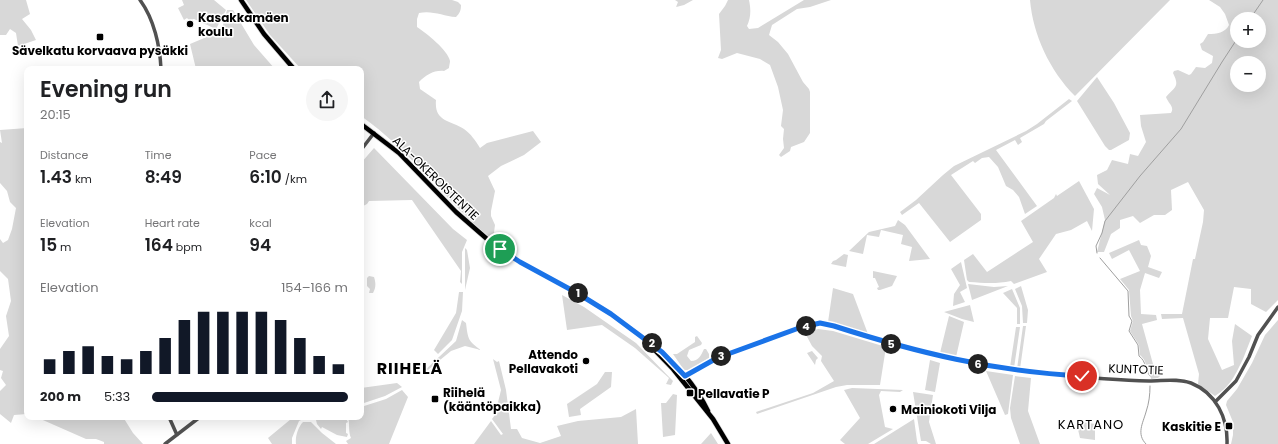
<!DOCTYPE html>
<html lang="en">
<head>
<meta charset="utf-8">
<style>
  :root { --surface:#fff; --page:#f6f6f6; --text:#202124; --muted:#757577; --accent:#111827 }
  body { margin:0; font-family:Poppins,sans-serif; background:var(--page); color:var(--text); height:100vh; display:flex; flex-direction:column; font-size:15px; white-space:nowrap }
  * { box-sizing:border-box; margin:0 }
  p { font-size:13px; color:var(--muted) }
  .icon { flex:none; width:22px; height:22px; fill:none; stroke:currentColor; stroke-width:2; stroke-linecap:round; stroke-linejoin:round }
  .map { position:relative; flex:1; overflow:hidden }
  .panel { position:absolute; left:24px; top:66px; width:340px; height:354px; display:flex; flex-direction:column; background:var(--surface); border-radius:8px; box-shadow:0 4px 16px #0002 }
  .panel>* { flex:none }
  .buttons { position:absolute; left:1230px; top:12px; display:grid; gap:8px }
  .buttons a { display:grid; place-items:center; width:36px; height:36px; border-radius:50%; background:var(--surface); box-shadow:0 4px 16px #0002; font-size:20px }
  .pin { position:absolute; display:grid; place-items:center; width:34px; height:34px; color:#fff; margin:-17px; border:2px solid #fff; border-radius:50%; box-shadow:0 1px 4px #0007 }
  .km { position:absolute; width:20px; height:20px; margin:-10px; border-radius:50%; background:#222; color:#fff; font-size:11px; line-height:20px; text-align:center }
  .round { display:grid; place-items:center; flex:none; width:42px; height:42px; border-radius:21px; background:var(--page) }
  .summary { display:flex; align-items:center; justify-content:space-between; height:68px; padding:0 16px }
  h1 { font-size:22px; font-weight:600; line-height:30px }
  .stats { display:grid; grid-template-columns:repeat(3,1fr); gap:6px; height:68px; padding:4px 16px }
  .stats div { display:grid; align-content:center }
  .stats b { font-size:17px; font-weight:600 }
  .stats small { font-size:11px; font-weight:400 }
  .stats p { font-size:11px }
  .chart { height:112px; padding:8px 16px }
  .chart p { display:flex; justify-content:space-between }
  .chart svg { width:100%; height:72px; margin-top:4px; stroke:var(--accent); stroke-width:6 }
  ul { padding:0 16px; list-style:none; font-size:13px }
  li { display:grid; grid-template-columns:64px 48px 1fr; align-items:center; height:30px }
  li i { height:10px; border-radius:5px; background:var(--accent) }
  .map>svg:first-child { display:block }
  .green { fill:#d8d8d8; fill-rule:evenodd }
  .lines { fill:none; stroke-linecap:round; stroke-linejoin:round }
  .stream { stroke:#9f9f9f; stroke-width:1 }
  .major-casing { stroke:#dbdbdb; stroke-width:6 }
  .minor { stroke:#515151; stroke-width:3.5 }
  .major { stroke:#000; stroke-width:4.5 }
  .route-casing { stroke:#fff; stroke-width:8 }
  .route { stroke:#1a73e8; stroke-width:5 }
  .poi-dot { fill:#000; stroke:#fff; stroke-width:1.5 }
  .labels { text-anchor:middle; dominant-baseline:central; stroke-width:3; stroke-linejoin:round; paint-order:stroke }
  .poi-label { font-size:12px; font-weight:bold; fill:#000; stroke:#fff; text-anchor:start }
  .street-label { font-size:12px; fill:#000; stroke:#fff }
  .neighbourhood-label { font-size:13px; letter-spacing:1px; fill:#000; stroke:#fff }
  .district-label { font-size:16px; font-weight:bold; letter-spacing:1px; fill:#000; stroke:#fff }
</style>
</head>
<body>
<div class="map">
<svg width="1278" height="444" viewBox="0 0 1278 444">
  <rect width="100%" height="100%" fill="#fff"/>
  <path class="green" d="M0,0H26L30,14L22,19L31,30L36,40L18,46L16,33L10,29L6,35H0Z
    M182,0H214L226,10L216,29L194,19L189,20L187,18L184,20L178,8L184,5Z
    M246,0H452L458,2L461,5C461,10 460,13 456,17C443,16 432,10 419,13L417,19V27C426,33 448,50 450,61C450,63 449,66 449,68L444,71C434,70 426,75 419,82L420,89L436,100C434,122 450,120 464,129C471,134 475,140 480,148L487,143L533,131L541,142L524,155L501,166L488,176L495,191L491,211V216L495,225L493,240C446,202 411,151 361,116V69H301L270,35Z
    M675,0H693L684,5L676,7L678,2Z
    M728,0H749C751,10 751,17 747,26L749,29L758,28L804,0H831L810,7L797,9L772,25L769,35L778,42L788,54L803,82L809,89L810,92V133L804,142L791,147L790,151L781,157L779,155L784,148L783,139L784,129L781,126L783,110L778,87L770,65L760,59L737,53L722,59L718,58L721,50L719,14L725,6Z
    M1030,0H1170L1075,96C1050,71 1033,35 1030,0Z
    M1209,0H1278V300L1266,312L1251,304V289L1234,287L1228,318H1210L1208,339L1222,370L1234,365L1232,341L1235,324L1252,336L1243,359L1252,363L1265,335L1278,320V444H1231L1233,435V422L1226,405L1227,401L1237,389L1252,363L1243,359C1235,375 1231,386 1215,396L1198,384L1199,374L1183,318L1162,319L1161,314H1182L1193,259H1195L1203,222L1204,210L1188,182L1171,190L1172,210L1165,215H1154L1140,223L1133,216L1120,220V228L1111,234L1104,252H1097L1105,220L1102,207L1094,194L1097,188L1110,195L1098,184L1097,175L1107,170L1112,160L1128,164L1130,154L1138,156L1146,142L1141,126L1140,115L1171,113C1175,107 1168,103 1166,97C1175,87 1180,87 1173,73L1174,71L1178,70L1189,75L1191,74L1196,67L1205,68L1212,63L1213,56L1202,50L1200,44L1203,42L1208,34C1217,34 1225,33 1229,25L1225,14L1220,7ZM1237,19H1259V41H1237ZM1237,63H1259V85H1237Z
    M227,10H233L254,45L275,69H196L190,44L216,33L222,29Z
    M1097,77L1114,103L1130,133L1129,140L1111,150H1109L1105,146L1077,101Z
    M1069,99L1072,101L1046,121L1044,124L1020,138L1022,142L1018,145L1015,140L996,150L1037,206L1025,214L1019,197L1013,190L1006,186L998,167L989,157L982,158L975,163L973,161L951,175L981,214V220L950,242L919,203L902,215L900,212L916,200L943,175L954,166L1026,131L1037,124Z
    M27,128V414L14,415L11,423L0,414V391L6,385L1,378L3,371L0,370V349L9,336L6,316L11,301L8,279L0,271V239L3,243L8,240L12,229L16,208L10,202L7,191L0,183V142L2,143L0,130Z
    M374,148L453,229L467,240L462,252V284L460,282L461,271L412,200L369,201L367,204L361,207V163Z
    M1079,181L1094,209L1092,231L1087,221L1071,230L1056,234L1039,259L1047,272L1014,284L1011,281C997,284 984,283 969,282L967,280L964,260L973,254L987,272L1033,242L1021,221L1054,198L1056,194L1057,196Z
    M898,220L905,225L930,259L909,261L912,247L901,244L903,235L881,230L879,237L867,235L863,254L849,251L869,232L895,226Z
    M1139,240L1141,245L1147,246L1151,256L1148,267L1162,272L1159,278L1145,273L1140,290L1141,314L1156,315L1157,320L1142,324L1156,375L1162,374L1158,378L1151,379C1151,375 1148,373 1147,369C1145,362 1146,361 1140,355L1139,345L1130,331L1133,321L1131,316L1129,290L1120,279L1140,271L1129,250L1112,259L1109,253Z
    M465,248L467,250L470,268L465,290Z
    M844,254L848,255L846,267L831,264L833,261L836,260Z
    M961,262L967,288L960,292L965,302L953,306L954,294L960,285L951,269Z
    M873,271L897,276L892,286L880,290H878L877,288L879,287L875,278H873Z
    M369,276L374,277C376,283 376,288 373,293H369L370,289L367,286V278Z
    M968,284L994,287L1008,286L972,300Z
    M1021,286L1028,310L1027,323H1023L1022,306L1015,289Z
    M833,288L853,294L868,334L828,322Z
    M1012,289L1020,308V324H1017V308L1003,293Z
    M459,292H463L462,311L452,340L438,354L434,350L456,313Z
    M562,295L584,307L636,343L673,381L671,385L666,384L669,378L635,348L602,325L567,330Z
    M970,305L974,322L962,319L944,312Z
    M949,316L964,322L956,357L940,353Z
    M462,320L466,323C468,339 468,341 481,350L465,346L451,351L423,374V372L456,341Z
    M1023,326H1026L1020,369H1017Z
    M1016,327H1020L1014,368L1010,367Z
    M818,329L833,331L886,347L880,385H847L836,387L757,414L756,412L813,393L834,381L821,361L822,356L812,346L805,333Z
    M697,336L702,343L701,345L689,350L687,356L691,361C699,361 701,355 704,349H706L709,354V358L689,370H684L673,354H677L695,342V337Z
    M812,351L818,358L816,360L815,365L807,353Z
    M493,359L497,362L499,361L506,390L511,429H517L522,438L540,443L561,436L557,426L578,421L621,417L636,409L638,444H474L491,421L501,435L503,434L492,419L495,415L501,390Z
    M930,360L940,363L935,392L925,390Z
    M986,371L1013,375L1008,414L1005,415Z
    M605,372H612L611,387L580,409L581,415L569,417L567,404L597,384Z
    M1015,376L1031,378L1028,411L1040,444H1020L1011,418L1010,408Z
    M397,383L402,387L385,396L361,404V388Z
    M852,388L903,390L900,392L881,391L879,395L885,427L893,429L868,444H845L840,440L860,418L844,390Z
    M402,390L408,397L389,444H348L346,441L351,438C348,431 350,424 348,417H361V407L386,399Z
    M913,392L933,395L929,422L936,444H931L926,441H921Z
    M673,394L677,395L675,435L663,437L661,403H666Z
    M36,417H123L133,433L143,444H104V442L96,439H86Z
    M290,417H300L301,420L299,421L292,438V444H272L268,438L291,419Z
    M329,417L330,420V417H345L348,422L346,423V433L348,434L347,437L337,435L322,427L321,429L317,424L316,420Z
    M914,419L917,441L918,444H874Z
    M1076,421L1095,424V440L1080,438Z
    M303,422H311L322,433L336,444H296C295,437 298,427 303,422Z
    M711,433L718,444H701Z"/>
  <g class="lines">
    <path class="stream" d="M1250,19L1263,0
      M1097,253L1096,246L1102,233L1105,221L1140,176L1181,129L1222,62L1237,39
      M1100,258L1128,291L1129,316L1132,321L1129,331L1138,345L1139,356C1147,362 1144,369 1150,376
      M1146,444C1136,434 1143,423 1146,412C1149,403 1150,395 1150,386"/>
    <g class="major-casing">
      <path id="major" d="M241,0L264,34L294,69
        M361,124L399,153L456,212L487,239L520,262L594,303L639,334L673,369L713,419L728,444
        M650,342C673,360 695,384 708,411"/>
    </g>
    <path class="minor" d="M140,0C154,19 160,46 161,69
      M361,150L374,133
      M685,376L717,358L799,328L820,323L834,326C902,348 971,367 1043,374C1078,377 1114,380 1149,381C1163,381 1178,378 1191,383C1216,393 1228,418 1227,444
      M1215,402L1236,381L1249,357L1258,335L1278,307
      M169,417L177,435
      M165,444L200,417"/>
    <use href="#major" class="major"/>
  </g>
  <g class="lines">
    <g class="route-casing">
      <path id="route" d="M500,249L520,262L577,293L611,314L662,352L685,376L717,358L799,328L820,323L834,326C915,352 996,372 1082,376"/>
    </g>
    <use href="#route" class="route"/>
  </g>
  <g class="poi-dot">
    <circle cx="190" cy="24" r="4"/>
    <rect x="96" y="33" width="8" height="8" rx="2"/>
    <circle cx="586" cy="361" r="4"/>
    <rect x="686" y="389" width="8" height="8" rx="2"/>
    <rect x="431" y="395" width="8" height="8" rx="2"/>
    <circle cx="893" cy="409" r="4"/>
    <rect x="1225" y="422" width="8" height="8" rx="2"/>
  </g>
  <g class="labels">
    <g class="poi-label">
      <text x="198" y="17">Kasakkamäen<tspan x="198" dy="14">koulu</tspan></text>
      <text x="100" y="50" text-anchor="middle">Sävelkatu korvaava pysäkki</text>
      <text x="578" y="354" text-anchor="end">Attendo<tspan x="578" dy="14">Pellavakoti</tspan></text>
      <text x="443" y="392">Riihelä<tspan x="443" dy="14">(kääntöpaikka)</tspan></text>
      <text x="698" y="393">Pellavatie P</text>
      <text x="901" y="409">Mainiokoti Vilja</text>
      <text x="1221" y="426" text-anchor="end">Kaskitie E</text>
    </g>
    <g class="street-label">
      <text transform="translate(436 178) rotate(44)">ALA-OKEROISTENTIE</text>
      <text transform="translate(1136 369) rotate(2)">KUNTOTIE</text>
    </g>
    <g class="neighbourhood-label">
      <text x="1091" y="424">KARTANO</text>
    </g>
    <g class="district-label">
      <text x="410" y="368">RIIHELÄ</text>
    </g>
  </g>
</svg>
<div class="buttons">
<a>+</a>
<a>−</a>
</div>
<div class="pin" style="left:500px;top:249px;background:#1e9e55"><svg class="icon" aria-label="arrive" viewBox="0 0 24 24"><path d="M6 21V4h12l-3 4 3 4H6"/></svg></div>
<div class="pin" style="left:1082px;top:376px;background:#d93025"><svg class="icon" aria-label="check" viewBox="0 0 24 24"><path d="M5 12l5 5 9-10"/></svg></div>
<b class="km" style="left:578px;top:293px">1</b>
<b class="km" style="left:652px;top:343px">2</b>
<b class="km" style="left:721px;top:356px">3</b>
<b class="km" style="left:806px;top:326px">4</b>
<b class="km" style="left:891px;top:344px">5</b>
<b class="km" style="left:978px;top:364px">6</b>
<section class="panel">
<div class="summary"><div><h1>Evening run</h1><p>20:15</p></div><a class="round"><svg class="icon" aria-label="share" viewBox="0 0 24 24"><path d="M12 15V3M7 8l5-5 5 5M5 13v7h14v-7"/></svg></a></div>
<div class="stats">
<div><p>Distance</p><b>1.43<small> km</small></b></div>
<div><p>Time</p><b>8:49</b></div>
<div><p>Pace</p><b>6:10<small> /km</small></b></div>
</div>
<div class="stats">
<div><p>Elevation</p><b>15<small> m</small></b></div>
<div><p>Heart rate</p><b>164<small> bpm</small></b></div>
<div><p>kcal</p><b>94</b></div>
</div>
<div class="chart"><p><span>Elevation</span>154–166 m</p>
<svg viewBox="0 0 160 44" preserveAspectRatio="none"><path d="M5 44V35M15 44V30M25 44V27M35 44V33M45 44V35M55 44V30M65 44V22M75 44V11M85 44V6M95 44V6M105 44V6M115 44V6M125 44V11M135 44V22M145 44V33M155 44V38"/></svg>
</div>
<ul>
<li><b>200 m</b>5:33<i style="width:100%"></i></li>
</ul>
</section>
</div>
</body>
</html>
